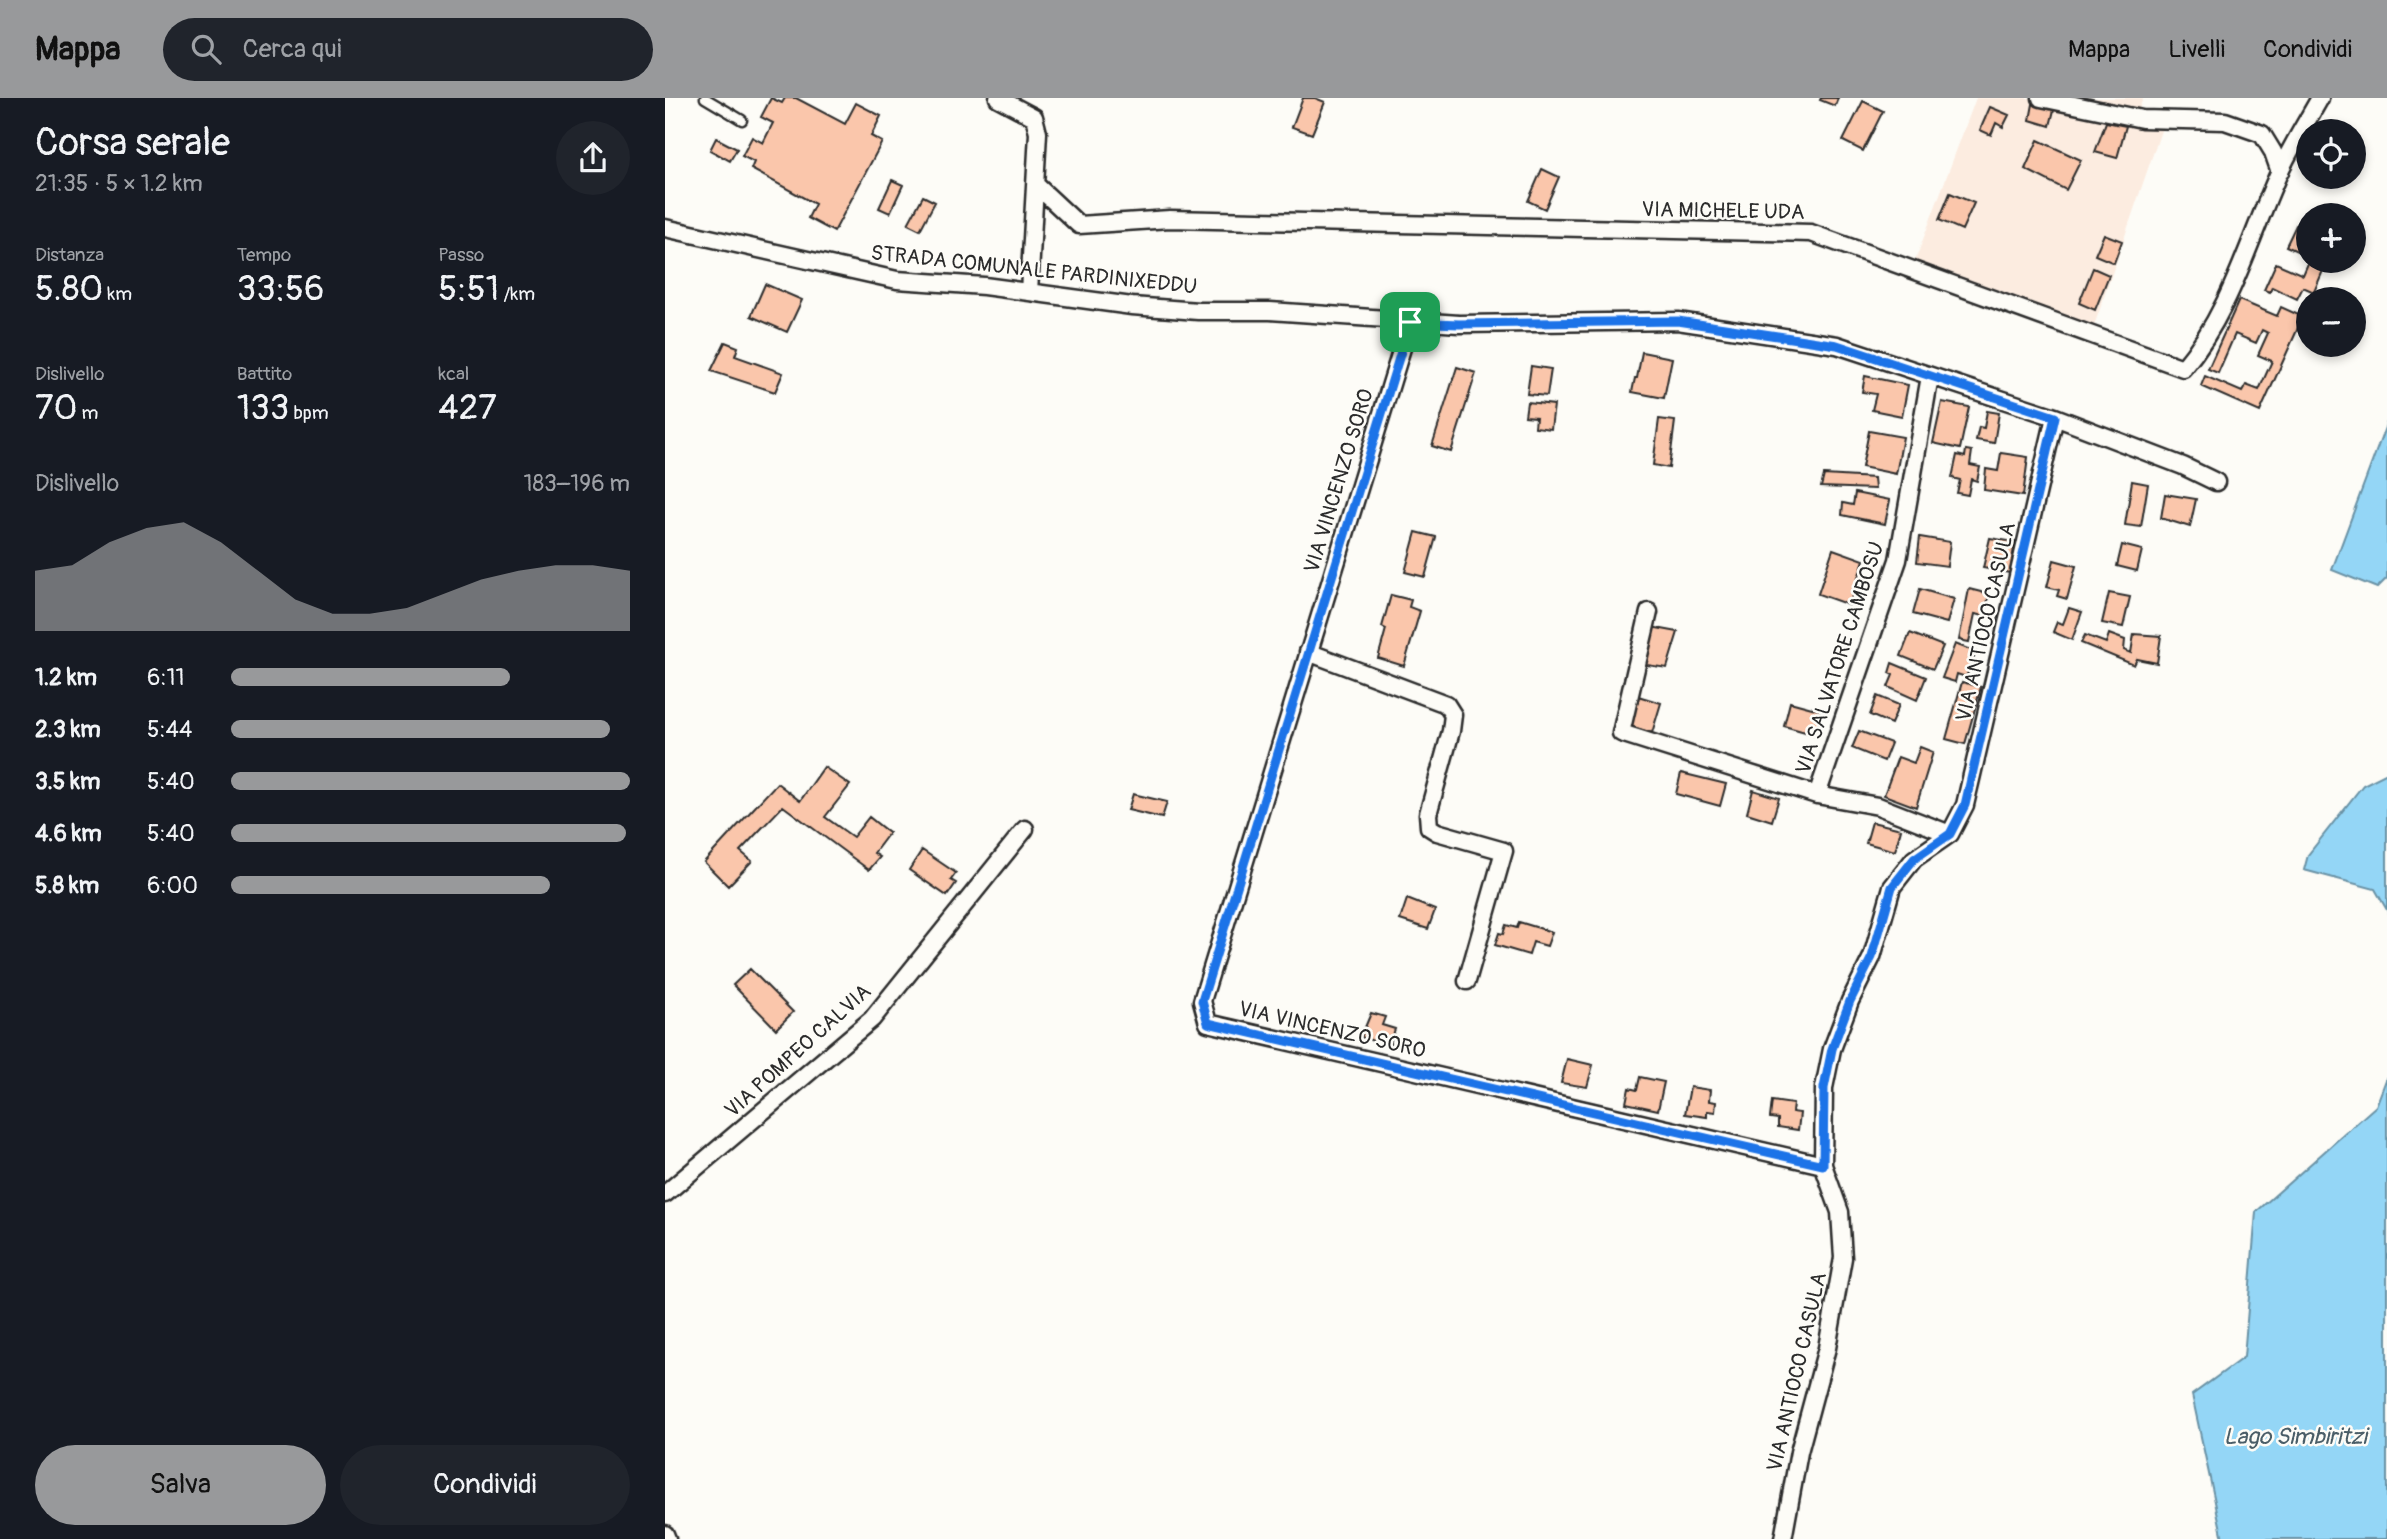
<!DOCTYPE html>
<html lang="it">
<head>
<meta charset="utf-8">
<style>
  :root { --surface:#171b24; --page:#20242c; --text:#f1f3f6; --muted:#9ea1a6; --accent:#98999b }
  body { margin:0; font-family:Pangolin,sans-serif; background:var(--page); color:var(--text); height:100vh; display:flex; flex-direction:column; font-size:26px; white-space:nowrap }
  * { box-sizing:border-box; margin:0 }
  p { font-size:23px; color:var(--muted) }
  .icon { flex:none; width:38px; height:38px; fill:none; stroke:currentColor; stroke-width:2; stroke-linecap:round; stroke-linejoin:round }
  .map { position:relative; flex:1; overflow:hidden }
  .sheet { display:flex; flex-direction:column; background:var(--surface); width:665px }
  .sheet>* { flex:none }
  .tools { position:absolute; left:1631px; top:21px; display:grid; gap:14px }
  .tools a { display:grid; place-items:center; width:70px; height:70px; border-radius:50%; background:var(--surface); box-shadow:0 4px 10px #0003; font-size:35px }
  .pin { position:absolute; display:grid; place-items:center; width:60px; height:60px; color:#fff; margin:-30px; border-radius:14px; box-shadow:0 4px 10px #0006 }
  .round { display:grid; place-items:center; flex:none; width:74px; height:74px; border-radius:37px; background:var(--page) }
  .head { display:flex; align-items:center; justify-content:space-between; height:119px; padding:0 35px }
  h1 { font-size:38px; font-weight:600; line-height:52px }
  .stats { display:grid; grid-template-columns:repeat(3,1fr); gap:10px; height:119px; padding:7px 35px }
  .stats div { display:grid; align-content:center }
  .stats b { font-size:35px; font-weight:600 }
  .stats small { font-size:19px; font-weight:400 }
  .stats p { font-size:19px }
  .chart { height:196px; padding:14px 35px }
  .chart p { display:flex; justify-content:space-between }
  .chart svg { width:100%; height:126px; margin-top:7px; fill:var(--accent); opacity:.7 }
  .primary-button { display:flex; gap:14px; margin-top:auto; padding:14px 35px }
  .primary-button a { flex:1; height:80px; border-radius:42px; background:var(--accent); color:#111; font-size:28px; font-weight:600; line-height:80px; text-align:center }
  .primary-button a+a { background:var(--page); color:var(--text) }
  ul { padding:0 35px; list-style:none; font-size:23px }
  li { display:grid; grid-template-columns:112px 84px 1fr; align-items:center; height:52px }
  li i { height:18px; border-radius:9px; background:var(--accent) }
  header { display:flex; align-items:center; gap:42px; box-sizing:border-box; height:98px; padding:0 35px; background:var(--accent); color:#111 }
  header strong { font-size:33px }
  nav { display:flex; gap:38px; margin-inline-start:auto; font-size:24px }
  .search { width:490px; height:63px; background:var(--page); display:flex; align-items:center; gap:18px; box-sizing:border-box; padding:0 24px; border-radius:38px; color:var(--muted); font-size:26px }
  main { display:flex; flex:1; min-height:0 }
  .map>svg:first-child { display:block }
  .built { fill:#fcece0 }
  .water { fill:#94d6f6; stroke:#6a92a5; stroke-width:2 }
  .building { fill:#fac6ab; stroke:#2b2b2b; stroke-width:2 }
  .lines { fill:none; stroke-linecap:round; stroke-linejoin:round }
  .service-casing { stroke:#2b2b2b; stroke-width:13 }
  .minor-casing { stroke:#2b2b2b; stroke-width:21 }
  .service { stroke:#fdfcf7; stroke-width:8 }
  .minor { stroke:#fdfcf7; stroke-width:16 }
  .route-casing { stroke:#fff; stroke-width:14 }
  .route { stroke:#1a73e8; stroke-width:9 }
  .labels { text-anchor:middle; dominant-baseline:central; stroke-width:5; stroke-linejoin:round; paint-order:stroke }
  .street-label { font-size:21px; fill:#2b2b2b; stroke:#fdfcf7 }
  .water-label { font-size:23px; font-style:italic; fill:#4a5e68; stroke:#fdfcf7 }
</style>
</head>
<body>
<header>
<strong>Mappa</strong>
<div class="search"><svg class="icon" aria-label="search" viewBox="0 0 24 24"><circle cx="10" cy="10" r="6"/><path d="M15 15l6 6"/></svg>Cerca qui</div>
<nav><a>Mappa</a><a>Livelli</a><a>Condividi</a></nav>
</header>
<main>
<section class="sheet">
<div class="head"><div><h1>Corsa serale</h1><p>21:35 · 5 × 1.2 km</p></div><a class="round"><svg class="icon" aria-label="share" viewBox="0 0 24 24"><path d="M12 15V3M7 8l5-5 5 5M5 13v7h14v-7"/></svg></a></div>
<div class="stats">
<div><p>Distanza</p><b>5.80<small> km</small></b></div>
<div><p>Tempo</p><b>33:56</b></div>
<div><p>Passo</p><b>5:51<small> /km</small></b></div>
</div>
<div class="stats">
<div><p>Dislivello</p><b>70<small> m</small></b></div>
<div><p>Battito</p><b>133<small> bpm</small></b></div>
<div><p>kcal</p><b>427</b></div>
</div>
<div class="chart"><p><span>Dislivello</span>183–196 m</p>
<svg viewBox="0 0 160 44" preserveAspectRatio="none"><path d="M0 44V23L10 21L20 13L30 8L40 6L50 13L60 23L70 33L80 38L90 38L100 36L110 31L120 26L130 23L140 21L150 21L160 23V44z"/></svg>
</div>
<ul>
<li><b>1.2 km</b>6:11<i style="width:70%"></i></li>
<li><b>2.3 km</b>5:44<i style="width:95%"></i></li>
<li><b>3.5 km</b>5:40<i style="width:100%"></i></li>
<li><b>4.6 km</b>5:40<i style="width:99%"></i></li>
<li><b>5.8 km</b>6:00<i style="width:80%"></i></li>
</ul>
<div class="primary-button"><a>Salva</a><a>Condividi</a></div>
</section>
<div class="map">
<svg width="1722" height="1441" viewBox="0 0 1722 1441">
  <rect width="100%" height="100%" fill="#fdfcf7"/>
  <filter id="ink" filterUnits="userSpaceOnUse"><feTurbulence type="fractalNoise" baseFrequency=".0143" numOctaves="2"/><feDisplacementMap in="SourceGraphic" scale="14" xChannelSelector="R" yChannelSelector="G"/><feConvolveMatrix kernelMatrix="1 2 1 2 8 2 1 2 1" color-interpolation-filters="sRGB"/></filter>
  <g filter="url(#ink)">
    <path class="built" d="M1311,0H1478L1472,16L1500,21L1427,234L1250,163Z"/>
    <path class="water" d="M1722,324V480L1712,490L1667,472Z
      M1722,675V812L1710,791L1639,772L1643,757L1698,687Z
      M1722,979V1441H1558L1527,1297L1579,1259L1591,1114L1711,1008Z"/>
    <path class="building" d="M106,0L117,5L120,0H131L180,26L191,5L216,18L206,38L217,44L169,134L143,120L150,106L86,71L89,64L77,58L87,39L98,45L108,25L96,19Z
      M638,0H650L660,4L647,36L627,29Z
      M1156,0H1173L1170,8L1155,2Z
      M1198,3L1218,13L1198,53L1178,43Z
      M1368,6L1389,12L1385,28L1365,22Z
      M1325,9L1344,17L1338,29L1331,25L1326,37L1315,32Z
      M1441,24L1461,28L1452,60L1430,54Z
      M51,40L72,51L65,63L45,52Z
      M1373,42L1416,62L1401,92L1360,71Z
      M877,71L894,79L880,111L863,103Z
      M227,82L238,87L225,115L214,110Z
      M1285,95L1309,105L1297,132L1274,122Z
      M258,98L270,104L255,132L243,126Z
      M1631,127L1643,133V158L1621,148Z
      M1439,136L1457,143L1449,165L1430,157Z
      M1644,163L1660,168L1649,194L1638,189L1632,201L1607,189L1605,194L1599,192L1611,165L1638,177Z
      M1428,170L1444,177L1430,212L1414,205Z
      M100,186L137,202L122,234L86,218Z
      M1574,202L1612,218L1616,209L1638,219L1595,314L1536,288L1540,278L1577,294L1581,287L1594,292L1607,263L1593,257L1603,235L1597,232L1591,245L1570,236L1553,275L1543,271Z
      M60,244L73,249L70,258L118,275L110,294L46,273Z
      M977,254L1007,260L999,300L967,294L970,280H972Z
      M866,268L886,271L882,298L862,296Z
      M792,269L811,275L786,354L767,348Z
      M1200,278L1243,287L1237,318L1207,312L1211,296L1197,294Z
      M862,304L889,307L886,331L870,329L871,319L860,318Z
      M1277,304L1304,309L1295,351L1268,345Z
      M1322,313L1334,315L1329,345L1311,342L1314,329L1319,330Z
      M994,321L1010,323L1004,370L988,367Z
      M1204,333L1238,339L1231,376L1197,369Z
      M1301,352L1307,353L1305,367L1315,369L1312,383L1306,381L1303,397L1292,395L1295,382L1287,380L1292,357L1300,359Z
      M1336,355L1363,359L1358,398L1319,392L1321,371L1333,373Z
      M1159,377L1209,380L1210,391L1156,389Z
      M1467,383L1483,386L1476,429L1460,427Z
      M1190,395L1225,402L1220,426L1177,417L1178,405L1188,407Z
      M1500,396L1531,401L1525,429L1496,420Z
      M751,434L771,439L760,479L740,474Z
      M1255,439L1285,444L1282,468L1252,464Z
      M1325,440L1350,444L1345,475L1318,470Z
      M1457,447L1477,452L1472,473L1452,468Z
      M1168,451L1199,462L1184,507L1153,496Z
      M1389,462L1411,468L1402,501L1392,498L1394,492L1382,489Z
      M1255,491L1289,501L1282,525L1248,516Z
      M1304,491L1324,496L1320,518L1310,516L1304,544L1294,542Z
      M1444,495L1465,499L1458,529L1437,525Z
      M726,497L746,502L744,509L755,513L739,568L713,560L721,531L717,529Z
      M1404,510L1417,514L1407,542L1388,534L1392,524L1398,526Z
      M986,529L1013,534L1002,570L975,566Z
      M1245,535L1278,548L1268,571L1236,558Z
      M1444,536L1460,542L1459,552L1466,555L1469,536L1496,538L1492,565L1472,561L1469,567L1416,545L1420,537L1441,545Z
      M1290,546L1311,554L1301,579L1292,576L1290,584L1277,580Z
      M1227,565L1261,579L1252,602L1223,589L1228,577L1224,575Z
      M1297,584L1316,589L1300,646L1281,641Z
      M973,598L996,605L987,635L964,628Z
      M1212,598L1234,607L1226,626L1205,617Z
      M1125,604L1158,613L1151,637L1119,628Z
      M1194,633L1226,645L1219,663L1187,650Z
      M1255,649L1268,654L1251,709L1219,697L1233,659L1249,665Z
      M159,669L185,687L160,719L188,739L204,719L224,735L209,755L215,759L204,772L118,708L75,753L87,763L63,788L39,764L112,685L135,703Z
      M1016,675L1061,686L1055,708L1011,696Z
      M1088,692L1114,700L1107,723L1082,715Z
      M468,696L502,704L497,720L463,712Z
      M1207,724L1236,731L1230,753L1201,745Z
      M257,752L291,775L286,782L291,785L282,798L244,772Z
      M742,801L770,812L763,831L735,822Z
      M854,824L887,834L882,848L868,844L864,857L830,847L834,835L838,836L841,827L852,830Z
      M85,871L128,914L111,931L68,887Z
      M706,915L720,919L717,927L730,931L724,948L696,939Z
      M902,961L928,967L922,989L896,985Z
      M975,979L999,984L993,1012L961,1005L964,990L972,992Z
      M1025,989L1045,992L1044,1003L1051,1004L1050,1014L1042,1013V1019L1020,1016Z
      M1107,1003L1128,1006L1127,1014L1135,1015L1133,1032L1113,1029V1021L1105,1020Z"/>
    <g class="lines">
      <g class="service-casing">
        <path id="service" d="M40,0L77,22"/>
      </g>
      <g class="minor-casing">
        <path id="minor" d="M333,0L369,19L373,35L364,194
          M1376,0L1477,21L1560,23L1597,36L1608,54L1615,74
          M370,86L414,127L505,121L1146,135L1518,270C1565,215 1584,142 1613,77C1625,50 1641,25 1655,0
          M0,130L232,182L319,188L467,208L533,213H605L794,226L1013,223L1172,247L1390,319L1518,368L1551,384
          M745,224L537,903L543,925L1158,1067
          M984,514L956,635L1152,697L1233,462L1265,278
          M643,554L781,606L788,617L786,633L763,716L764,729L772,734L839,753L802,883
          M1152,697L1213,708L1285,736L1300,707L1390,319
          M0,1096L207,921L360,731
          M0,1436L2,1441
          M1118,1441L1134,1354L1162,1250L1178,1160L1175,1114L1158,1067L1159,990L1167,951L1185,903L1207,859L1227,789L1249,761L1285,736"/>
      </g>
      <use href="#service" class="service"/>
      <use href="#minor" class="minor"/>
    </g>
  </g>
  <g class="lines" filter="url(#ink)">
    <g class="route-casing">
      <path id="route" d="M1013,223L1172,247L1390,319L1300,707L1285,736L1249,761L1227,789L1207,859L1185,903L1167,951L1159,990L1158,1067L543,925L537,903L745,224L794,226Z"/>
    </g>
    <use href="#route" class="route"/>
  </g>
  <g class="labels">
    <g class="street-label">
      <text transform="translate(1058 113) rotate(1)">VIA MICHELE UDA</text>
      <text transform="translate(369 172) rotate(6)">STRADA COMUNALE PARDINIXEDDU</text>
      <text transform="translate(674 383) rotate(-73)">VIA VINCENZO SORO</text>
      <text transform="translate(1321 524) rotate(-77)">VIA ANTIOCO CASULA</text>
      <text transform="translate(1175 560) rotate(-72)">VIA SALVATORE CAMBOSU</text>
      <text transform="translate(667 932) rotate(13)">VIA VINCENZO SORO</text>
      <text transform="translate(133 953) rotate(-42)">VIA POMPEO CALVIA</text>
      <text transform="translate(1132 1274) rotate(-77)">VIA ANTIOCO CASULA</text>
    </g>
    <g class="water-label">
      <text x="1630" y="1338">Lago Simbiritzi</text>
    </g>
  </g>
</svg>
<div class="tools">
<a><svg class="icon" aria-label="locate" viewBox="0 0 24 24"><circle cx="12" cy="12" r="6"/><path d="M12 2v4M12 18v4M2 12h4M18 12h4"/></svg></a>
<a>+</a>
<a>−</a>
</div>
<div class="pin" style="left:745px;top:224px;background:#1e9e55"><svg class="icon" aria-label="arrive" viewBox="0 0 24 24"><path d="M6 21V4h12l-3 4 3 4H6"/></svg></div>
</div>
</main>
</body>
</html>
